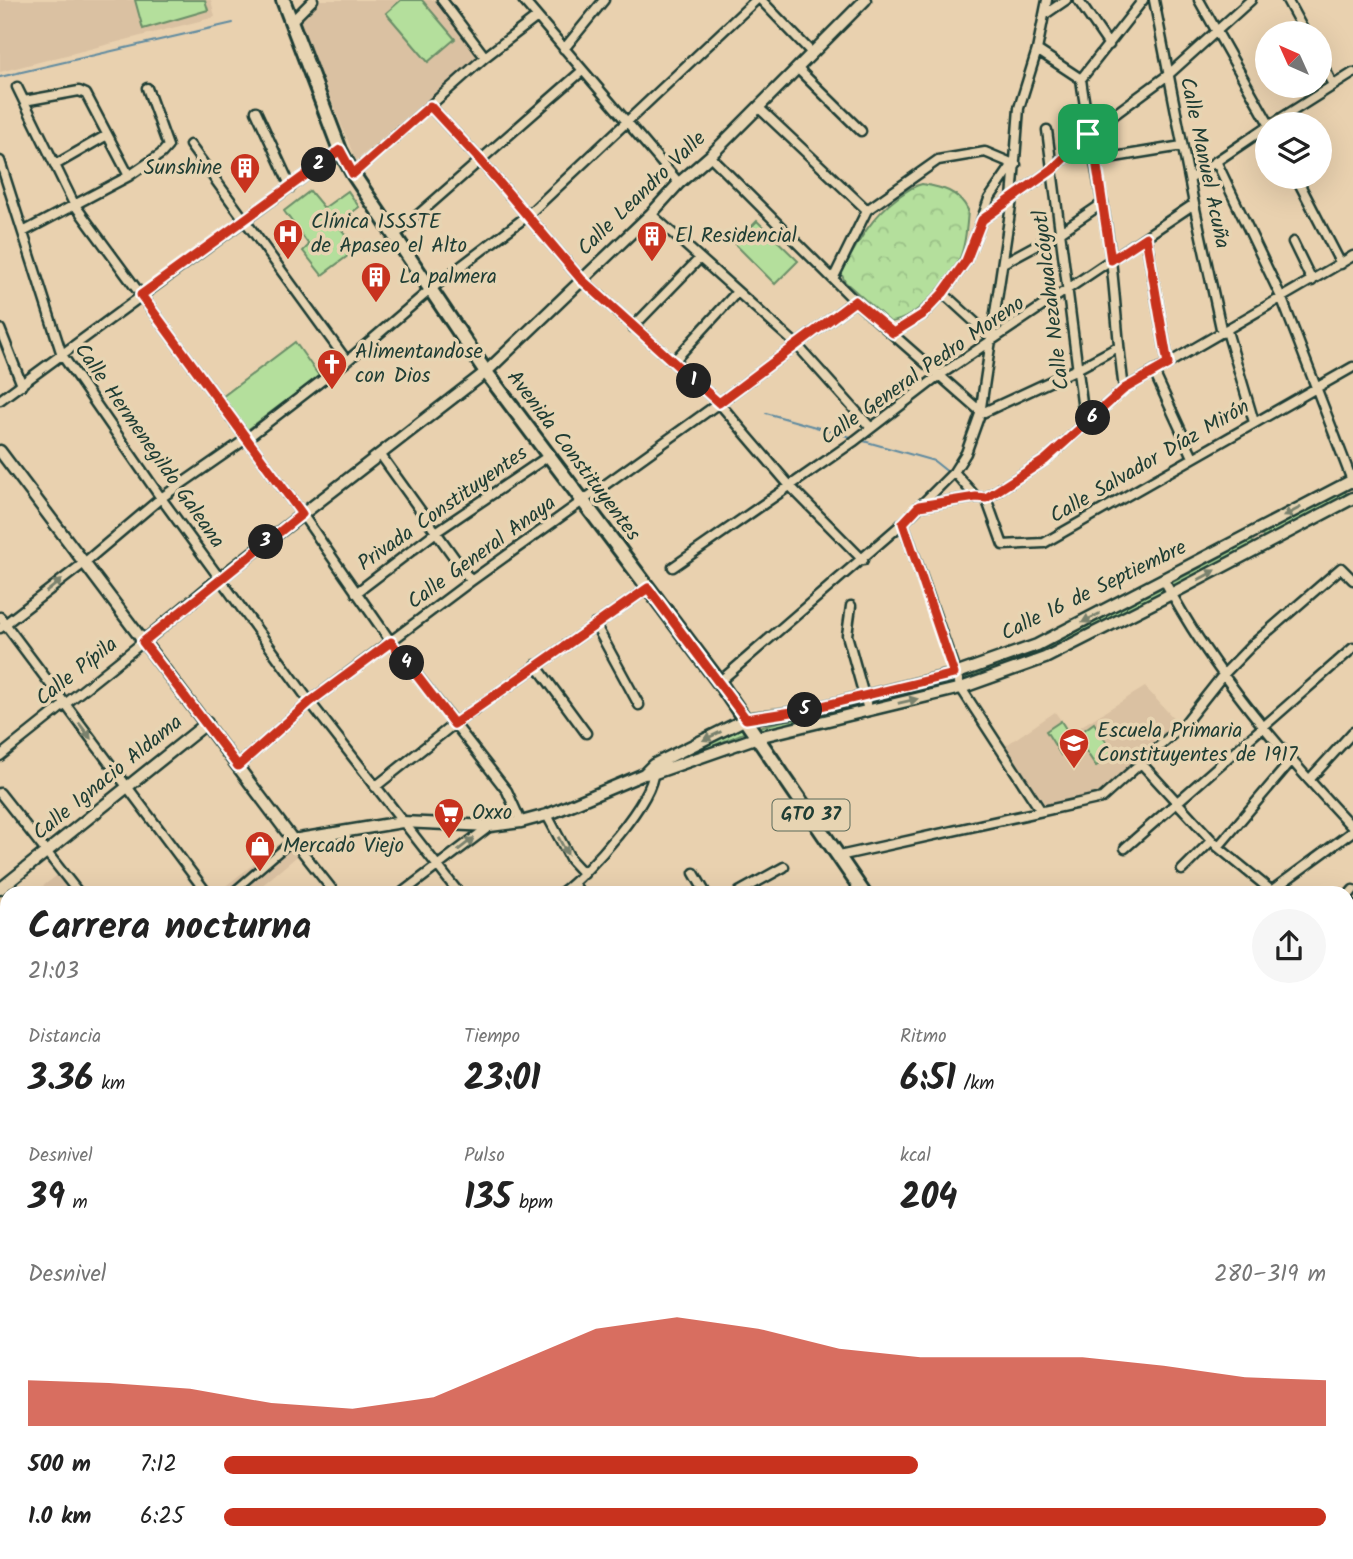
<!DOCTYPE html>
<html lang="es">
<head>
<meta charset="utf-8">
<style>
  :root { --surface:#fff; --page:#f6f6f6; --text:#222; --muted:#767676; --accent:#c8321e }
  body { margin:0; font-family:Kalam,sans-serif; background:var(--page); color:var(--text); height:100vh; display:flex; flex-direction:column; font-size:26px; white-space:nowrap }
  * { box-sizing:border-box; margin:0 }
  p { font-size:23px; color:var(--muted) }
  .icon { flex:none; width:38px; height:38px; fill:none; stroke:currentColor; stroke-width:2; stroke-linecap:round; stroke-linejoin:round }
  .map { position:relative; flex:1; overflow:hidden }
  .details { position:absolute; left:0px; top:886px; width:1354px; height:674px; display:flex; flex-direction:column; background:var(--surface); border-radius:21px 21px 0 0; box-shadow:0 7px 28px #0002 }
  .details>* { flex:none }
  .needle { width:46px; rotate:315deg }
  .controls { position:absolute; left:1255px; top:21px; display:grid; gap:14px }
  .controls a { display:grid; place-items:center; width:77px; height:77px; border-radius:50%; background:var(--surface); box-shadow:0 7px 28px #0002; font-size:35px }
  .pin { position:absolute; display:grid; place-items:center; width:60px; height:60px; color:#fff; margin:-30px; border-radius:14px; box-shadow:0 4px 10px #0006 }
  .km { position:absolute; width:35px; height:35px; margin:-18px; border-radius:50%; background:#222; color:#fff; font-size:19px; line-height:35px; text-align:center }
  .round { display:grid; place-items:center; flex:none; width:74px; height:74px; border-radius:37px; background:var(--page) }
  .headline { display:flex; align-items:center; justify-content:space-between; height:119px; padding:0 28px }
  h1 { font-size:38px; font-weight:700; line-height:52px }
  .metrics { display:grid; grid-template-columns:repeat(3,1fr); gap:10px; height:119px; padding:7px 28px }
  .metrics div { display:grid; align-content:center }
  .metrics b { font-size:35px; font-weight:700 }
  .metrics small { font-size:19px; font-weight:400 }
  .metrics p { font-size:19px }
  .chart { height:196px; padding:14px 28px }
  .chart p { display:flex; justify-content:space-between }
  .chart svg { width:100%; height:126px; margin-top:7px; fill:var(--accent); opacity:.7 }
  ul { padding:0 28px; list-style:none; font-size:23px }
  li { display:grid; grid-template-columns:112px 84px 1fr; align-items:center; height:52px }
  li i { height:18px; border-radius:9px; background:var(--accent) }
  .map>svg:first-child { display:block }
  .built { fill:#dac1a2 }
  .green { fill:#b4df9c; stroke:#6a8e68; stroke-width:2 }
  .forest { fill:url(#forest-crowns); stroke:#6a8e68; stroke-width:2 }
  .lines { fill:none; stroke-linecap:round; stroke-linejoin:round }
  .stream { stroke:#608ba0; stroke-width:2 }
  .pedestrian-casing { stroke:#1f3d34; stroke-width:11 }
  .minor-casing { stroke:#1f3d34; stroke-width:13 }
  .tertiary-casing { stroke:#1f3d34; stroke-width:15 }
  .primary-casing { stroke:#1f3d34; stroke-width:18 }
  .pedestrian { stroke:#e7d4b2; stroke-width:6 }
  .minor { stroke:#e7d4b2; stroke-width:8 }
  .tertiary { stroke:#e7d4b2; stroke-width:10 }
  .primary { stroke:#e7d4b2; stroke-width:12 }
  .oneway { fill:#79816d }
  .route-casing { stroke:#fff; stroke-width:14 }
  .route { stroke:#c8321e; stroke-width:9 }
  .labels { text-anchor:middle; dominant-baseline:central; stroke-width:7; stroke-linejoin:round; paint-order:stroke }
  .shield { fill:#e7d4b2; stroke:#5b6a5a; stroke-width:2 }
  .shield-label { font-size:19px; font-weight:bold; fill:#1f3d34 }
  .street-label { font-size:21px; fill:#1f3d34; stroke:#e7d4b2 }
  .poi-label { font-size:21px; fill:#1f3d34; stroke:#e7d4b2; text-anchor:start }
</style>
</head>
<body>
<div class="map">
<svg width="1353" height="1559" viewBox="0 0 1353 1559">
  <defs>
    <pattern id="forest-crowns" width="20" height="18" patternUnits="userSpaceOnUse" patternTransform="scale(1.75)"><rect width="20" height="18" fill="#b4df9c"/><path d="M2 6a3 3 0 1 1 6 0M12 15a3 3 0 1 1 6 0" fill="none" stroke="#9ac087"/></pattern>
  </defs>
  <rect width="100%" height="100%" fill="#e9d1af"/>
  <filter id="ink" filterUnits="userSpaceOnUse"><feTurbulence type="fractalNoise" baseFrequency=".0143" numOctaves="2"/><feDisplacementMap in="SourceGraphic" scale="14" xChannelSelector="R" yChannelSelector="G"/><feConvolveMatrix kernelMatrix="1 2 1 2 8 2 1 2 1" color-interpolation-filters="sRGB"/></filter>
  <g filter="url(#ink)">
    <path class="built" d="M0,0H211L215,17L0,72Z
      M320,0H435L479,57L356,161L299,20Z
      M1145,687L1178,723L1100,794L1045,805L1005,746L1055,712L1070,733Z
      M288,837L301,853L254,892H218Z
      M59,874L73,892H35Z"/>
    <path class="green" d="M135,0H205L208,10L143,29Z
      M401,0H422L455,39L428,62L386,13Z
      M310,191L324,208L348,191L359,207L337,224L357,249L322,275L303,251L309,245L284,211Z
      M757,221L798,261L775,284L735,244Z
      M295,342L319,376L246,431L222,397Z
      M1344,490L1348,497L1264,540L1262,535Z
      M1252,540L1254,545L1172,589L1169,584Z
      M1161,588L1164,594L1045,652L1043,647Z
      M1034,649L1037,657L968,683L965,676Z
      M946,680L949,687L874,704L873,699Z
      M860,701L862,707L811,719L810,713Z
      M802,716L803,722L761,733L759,727Z
      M1061,721L1076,745L1061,755L1046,731Z
      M1094,723L1114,754L1096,766L1076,736Z
      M745,724L748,731L669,765L664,764Z"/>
    <path class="forest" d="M922,184C941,187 959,191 968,210C967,224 966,242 961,255C953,277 915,321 890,322L845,282L841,273C857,244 870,218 897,198C905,192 912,186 922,184Z"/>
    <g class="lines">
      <path class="stream" d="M297,9L306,0
        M0,77L233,23
        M766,413L851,437
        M860,440L934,461L949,473
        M0,1376L7,1380
        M365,1552L373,1559"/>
      <g class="pedestrian-casing">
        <path id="pedestrian" d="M233,892L293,840"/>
      </g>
      <g class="minor-casing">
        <path id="minor" d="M442,0L485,57
          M523,0L679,183
          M761,0L812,53
          M1078,0L1109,45
          M1154,0L1194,204L1222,333
          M1199,0L1269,124
          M1287,0L1305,33
          M1044,15L1066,0
          M291,22L313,0
          M564,49L604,0
          M1037,50L1081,79L1143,0
          M1320,60L1333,85
          M797,68L861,131
          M1081,79C1089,140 1104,199 1111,260C1116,303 1118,346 1124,389
          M17,87L74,204L302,514L391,642L507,791L521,822
          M24,101L79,91L86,94L129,176
          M430,106L480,160L581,279L719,403L790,486L863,560
          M759,108L867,210
          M256,111L291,187
          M1272,124L1353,73
          M1047,130L1085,426
          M190,145L347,361
          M710,156L855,301L980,411
          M1096,160L1182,146
          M0,161L62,355L161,498L310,702L458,892
          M1216,161L1282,299L1353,483
          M55,165L107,135
          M353,174L485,57L537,17
          M1296,177L1341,264
          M1190,179L1267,127
          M651,214L797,345L871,428
          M982,219L989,199L1013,164
          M23,232L129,176L161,154L168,146L147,88
          M394,236L582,71
          M1146,237L1168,364
          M1293,242L1312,281
          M1003,263L1062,231L1103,203
          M833,279L867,210L938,160L985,152L1016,165
          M943,293L990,336
          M633,327L700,258
          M0,329L22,385
          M1227,331L1254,422
          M893,333L922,315L943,293L966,261L982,220L1053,169L1088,134L1168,75L1251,0
          M673,362L737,292
          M1154,372L1193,457
          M0,400L340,150
          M980,414L1077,369L1118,347
          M380,454L471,581
          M954,472L976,497
          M986,498L1003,545L1044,543L1353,367
          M919,506L976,497L986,498L1045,460L1124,389L1353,256
          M903,523L961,688L1041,811
          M673,567L853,442L940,375L1194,204
          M1164,580C1213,673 1282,752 1353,828
          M356,593L436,532L550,455
          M851,606L847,635L868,710
          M0,617L206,892
          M595,624L639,705
          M0,628L84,563L161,498L246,439L347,361L431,289L527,216L756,0
          M536,665L586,733
          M719,682L903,523L954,472L966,453L980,414L1012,199L1019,108L1037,50L1047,0
          M0,756L143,642
          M1141,763L1218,847L1273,892
          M238,766L310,702L471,581L719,403L855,301
          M1309,780L1353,732
          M375,787L454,724L648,588
          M0,793L78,892
          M547,815L571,860L584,874
          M293,840L334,892
          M1218,847L1291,761
          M1125,848L1353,648
          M839,856L1102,798L1185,723L1223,675L1252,645L1341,568L1353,580
          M1182,870L1212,840
          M694,873L705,892
          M573,884L580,892
          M1271,891L1353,831
          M403,892L490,826
          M562,892C585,876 658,797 653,769
          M739,892L784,867
          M1348,896L1353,890
          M1348,903L1353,906
          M0,954L7,962
          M1348,971L1353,974
          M1348,1020L1353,1019
          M0,1063L7,1058
          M0,1125L7,1134
          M1353,1188V1189
          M0,1199L7,1193
          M1348,1243L1353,1246
          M0,1292L7,1301
          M0,1323L7,1318
          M1348,1330L1353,1324
          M1348,1346L1353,1351
          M0,1445L7,1454
          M1348,1445L1353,1436
          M1348,1509L1353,1510
          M79,1552L84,1559
          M476,1552L486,1559
          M583,1552L589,1559
          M718,1552L721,1559
          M966,1552L967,1557L991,1552
          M1120,1552L1122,1559
          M1190,1552L1191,1559
          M403,1556L408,1552
          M22,1559L30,1552
          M606,1559L614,1552"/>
      </g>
      <g class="tertiary-casing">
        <path id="tertiary" d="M0,451L293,840L402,822L490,826L521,822L547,815L644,774L655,773L758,737L961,688L1045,658L1171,594L1353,498
          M143,642L219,579L486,372L651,214L679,183L710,156L865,0
          M644,774L653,765L746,719L805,711L955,674L1037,645L1353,480
          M0,889L207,723"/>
      </g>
      <g class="primary-casing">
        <path id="primary" d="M283,0L340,150L353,174L486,372L719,682L863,892
          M1348,1138L1353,1139
          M1348,1148L1353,1149"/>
      </g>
      <use href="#pedestrian" class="pedestrian"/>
      <use href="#minor" class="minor"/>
      <use href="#tertiary" class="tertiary"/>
      <use href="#primary" class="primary"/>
    </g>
    <defs><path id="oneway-solid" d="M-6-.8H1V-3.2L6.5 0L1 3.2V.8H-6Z" transform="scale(1.75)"/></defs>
    <g class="oneway">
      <use href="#oneway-solid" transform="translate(1292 512) rotate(152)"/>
      <use href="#oneway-solid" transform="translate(1207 575) rotate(-29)"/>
      <use href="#oneway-solid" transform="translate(54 586) rotate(-38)"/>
      <use href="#oneway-solid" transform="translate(1091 618) rotate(153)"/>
      <use href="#oneway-solid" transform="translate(908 701) rotate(-13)"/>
      <use href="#oneway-solid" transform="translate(85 731) rotate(53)"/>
      <use href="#oneway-solid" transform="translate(712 736) rotate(154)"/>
      <use href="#oneway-solid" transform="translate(466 844) rotate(-38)"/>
      <use href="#oneway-solid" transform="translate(563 846) rotate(62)"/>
    </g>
  </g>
  <g class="lines" filter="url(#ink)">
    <g class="route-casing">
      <path id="route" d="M430,106L480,160L581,279L719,403L855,301L893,333L922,315L943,293L966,261L982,220L1053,169L1088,134L1096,160L1111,260L1146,237L1168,364L1124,389L1045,460L986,498L976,497L919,506L903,523L954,674L805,710L746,719L648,588L454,724L391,642L310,702L238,766L143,642L302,514L141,295L340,150L353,174Z"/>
    </g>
    <use href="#route" class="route"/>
  </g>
  <defs>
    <g id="building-pin" transform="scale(1.575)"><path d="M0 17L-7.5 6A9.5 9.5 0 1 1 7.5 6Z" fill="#c8321e" stroke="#e7d4b2"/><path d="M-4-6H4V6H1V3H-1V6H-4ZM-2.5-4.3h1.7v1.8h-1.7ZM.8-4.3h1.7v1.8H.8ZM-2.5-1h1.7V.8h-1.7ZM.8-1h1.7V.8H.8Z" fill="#fff"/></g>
    <g id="hospital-pin" transform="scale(1.575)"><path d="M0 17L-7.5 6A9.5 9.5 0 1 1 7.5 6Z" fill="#c8321e" stroke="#e7d4b2"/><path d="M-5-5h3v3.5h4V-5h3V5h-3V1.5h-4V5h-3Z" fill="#fff"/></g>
    <g id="church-pin" transform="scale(1.575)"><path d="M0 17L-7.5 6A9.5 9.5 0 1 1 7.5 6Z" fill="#c8321e" stroke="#e7d4b2"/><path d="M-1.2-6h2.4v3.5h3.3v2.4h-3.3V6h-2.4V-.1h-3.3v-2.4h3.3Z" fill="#fff"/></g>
    <g id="school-pin" transform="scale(1.575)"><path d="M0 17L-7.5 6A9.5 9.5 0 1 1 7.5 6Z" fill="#c8321e" stroke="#e7d4b2"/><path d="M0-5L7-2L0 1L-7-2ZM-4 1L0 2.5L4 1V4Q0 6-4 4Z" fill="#fff"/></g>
    <g id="supermarket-pin" transform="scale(1.575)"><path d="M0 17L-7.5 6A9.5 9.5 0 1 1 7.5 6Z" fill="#c8321e" stroke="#e7d4b2"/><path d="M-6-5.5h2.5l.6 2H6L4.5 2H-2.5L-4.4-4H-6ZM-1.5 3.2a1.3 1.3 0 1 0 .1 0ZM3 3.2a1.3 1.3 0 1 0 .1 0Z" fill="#fff"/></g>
    <g id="shop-pin" transform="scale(1.575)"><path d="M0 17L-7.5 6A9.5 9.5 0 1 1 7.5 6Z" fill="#c8321e" stroke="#e7d4b2"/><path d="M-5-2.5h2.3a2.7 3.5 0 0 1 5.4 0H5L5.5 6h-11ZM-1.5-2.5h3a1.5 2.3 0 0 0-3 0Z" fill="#fff"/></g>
  </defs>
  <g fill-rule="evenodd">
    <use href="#building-pin" x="245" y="168"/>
    <use href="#hospital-pin" x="288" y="234"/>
    <use href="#building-pin" x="652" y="236"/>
    <use href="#building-pin" x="376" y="277"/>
    <use href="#church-pin" x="332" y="364"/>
    <use href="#school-pin" x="1074" y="743"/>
    <use href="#supermarket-pin" x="449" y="813"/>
    <use href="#shop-pin" x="260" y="846"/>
  </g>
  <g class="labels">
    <rect class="shield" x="772.5" y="799.5" width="77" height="31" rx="5"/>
    <g class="shield-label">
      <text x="811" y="815">GTO 37</text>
    </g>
    <g class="street-label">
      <text transform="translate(1204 163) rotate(78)">Calle Manuel Acuña</text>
      <text transform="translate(642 194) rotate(-44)">Calle Leandro Valle</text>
      <text transform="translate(1052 300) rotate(-97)">Calle Nezahualcóyotl</text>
      <text transform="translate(923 371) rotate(-35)">Calle General Pedro Moreno</text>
      <text transform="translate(149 446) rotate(55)">Calle Hermenegildo Galeana</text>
      <text transform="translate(573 456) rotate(53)">Avenida Constituyentes</text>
      <text transform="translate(1150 462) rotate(-30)">Calle Salvador Díaz Mirón</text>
      <text transform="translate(443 509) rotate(-35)">Privada Constituyentes</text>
      <text transform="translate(482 553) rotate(-36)">Calle General Anaya</text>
      <text transform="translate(1094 591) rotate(-26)">Calle 16 de Septiembre</text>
      <text transform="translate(77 672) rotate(-38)">Calle Pípila</text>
      <text transform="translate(108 778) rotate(-39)">Calle Ignacio Aldama</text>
    </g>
    <g class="poi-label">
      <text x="222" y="168" text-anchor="end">Sunshine</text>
      <text x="311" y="222">Clínica ISSSTE<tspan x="311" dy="24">de Apaseo el Alto</tspan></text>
      <text x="675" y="236">El Residencial</text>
      <text x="399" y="277">La palmera</text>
      <text x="355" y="352">Alimentandose<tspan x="355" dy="24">con Dios</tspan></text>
      <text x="1097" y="731">Escuela Primaria<tspan x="1097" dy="24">Constituyentes de 1917</tspan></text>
      <text x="472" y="813">Oxxo</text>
      <text x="283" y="846">Mercado Viejo</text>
    </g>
  </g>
</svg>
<div class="controls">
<a><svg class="needle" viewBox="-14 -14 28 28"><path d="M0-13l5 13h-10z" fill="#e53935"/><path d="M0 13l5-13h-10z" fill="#767676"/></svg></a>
<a><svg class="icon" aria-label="layers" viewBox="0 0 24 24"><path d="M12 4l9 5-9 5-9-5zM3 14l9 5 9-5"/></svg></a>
</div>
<div class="pin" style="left:1088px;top:134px;background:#1e9e55"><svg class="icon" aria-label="arrive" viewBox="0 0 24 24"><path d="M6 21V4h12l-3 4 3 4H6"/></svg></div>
<b class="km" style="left:694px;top:381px">1</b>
<b class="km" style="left:319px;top:165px">2</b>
<b class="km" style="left:266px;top:542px">3</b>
<b class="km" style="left:407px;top:663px">4</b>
<b class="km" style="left:805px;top:710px">5</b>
<b class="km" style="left:1093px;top:418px">6</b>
<section class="details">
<div class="headline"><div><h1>Carrera nocturna</h1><p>21:03</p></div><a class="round"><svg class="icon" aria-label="share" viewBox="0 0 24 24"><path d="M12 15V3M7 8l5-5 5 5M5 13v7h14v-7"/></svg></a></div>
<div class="metrics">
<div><p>Distancia</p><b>3.36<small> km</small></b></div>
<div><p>Tiempo</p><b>23:01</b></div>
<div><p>Ritmo</p><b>6:51<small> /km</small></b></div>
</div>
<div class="metrics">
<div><p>Desnivel</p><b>39<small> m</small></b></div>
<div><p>Pulso</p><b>135<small> bpm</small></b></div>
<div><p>kcal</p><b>204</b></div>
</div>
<div class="chart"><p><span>Desnivel</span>280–319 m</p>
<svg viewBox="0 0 160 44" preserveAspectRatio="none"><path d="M0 44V28L10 29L20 31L30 36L40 38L50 34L60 22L70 10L80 6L90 10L100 17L110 20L120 20L130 20L140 23L150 27L160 28V44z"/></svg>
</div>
<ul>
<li><b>500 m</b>7:12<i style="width:63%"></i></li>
<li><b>1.0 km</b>6:25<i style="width:100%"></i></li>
</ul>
</section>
</div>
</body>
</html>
